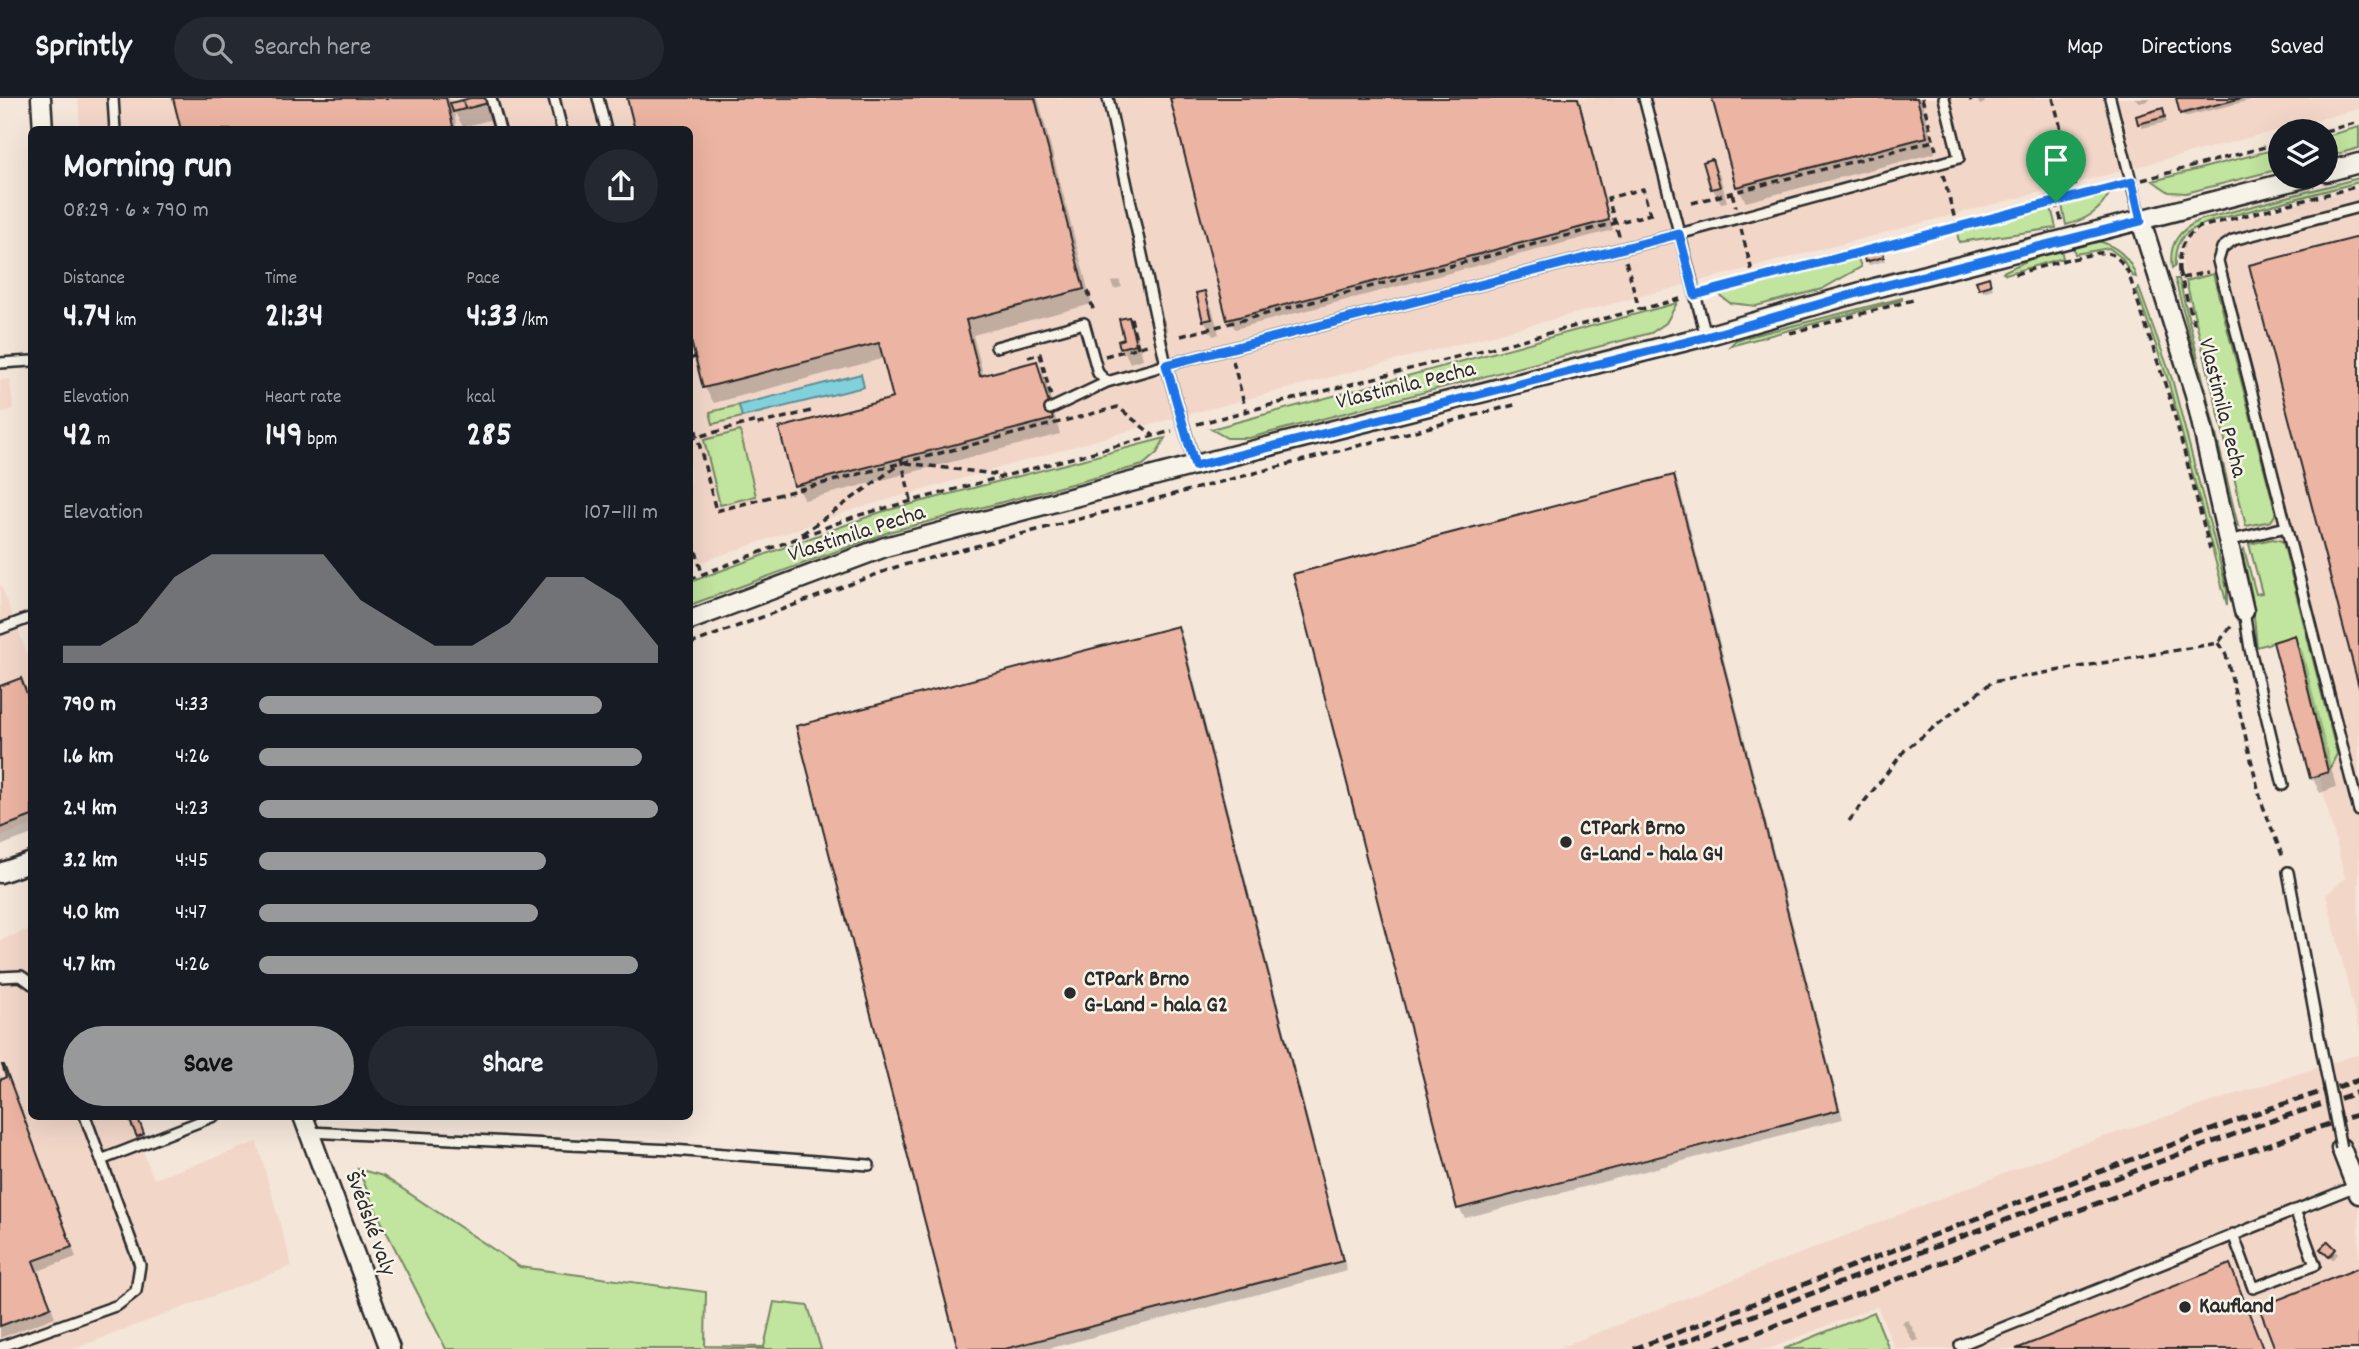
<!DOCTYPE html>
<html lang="en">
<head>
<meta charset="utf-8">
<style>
  :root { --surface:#171b24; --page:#242831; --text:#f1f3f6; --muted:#9ea1a6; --line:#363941; --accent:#98999b }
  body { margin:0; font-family:Dekko,sans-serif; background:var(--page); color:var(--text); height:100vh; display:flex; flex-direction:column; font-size:26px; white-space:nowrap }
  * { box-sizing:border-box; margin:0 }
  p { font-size:23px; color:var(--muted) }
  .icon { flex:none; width:38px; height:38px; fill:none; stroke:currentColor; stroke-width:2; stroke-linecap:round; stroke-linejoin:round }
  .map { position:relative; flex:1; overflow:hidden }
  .panel { position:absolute; left:28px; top:28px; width:665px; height:994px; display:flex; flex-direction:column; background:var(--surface); border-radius:10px; box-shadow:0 7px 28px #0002 }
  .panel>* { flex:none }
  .fabs { position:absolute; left:2268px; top:21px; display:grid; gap:14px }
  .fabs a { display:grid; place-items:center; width:70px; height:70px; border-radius:50%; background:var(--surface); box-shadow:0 7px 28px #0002; font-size:35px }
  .pin { position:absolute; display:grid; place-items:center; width:60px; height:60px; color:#fff; margin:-72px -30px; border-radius:50% 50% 50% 0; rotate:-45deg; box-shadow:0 0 7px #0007 }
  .pin .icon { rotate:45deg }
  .round { display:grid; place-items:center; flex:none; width:74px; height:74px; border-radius:37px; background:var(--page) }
  .overview { display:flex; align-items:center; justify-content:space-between; height:119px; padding:0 35px }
  h1 { font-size:38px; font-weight:800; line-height:52px }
  .figures { display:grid; grid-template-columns:repeat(3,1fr); gap:10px; height:119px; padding:7px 35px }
  .figures div { display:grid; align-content:center }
  .figures b { font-size:35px; font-weight:800 }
  .figures small { font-size:19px; font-weight:400 }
  .figures p { font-size:19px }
  .chart { height:196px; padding:14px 35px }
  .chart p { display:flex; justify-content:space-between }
  .chart svg { width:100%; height:126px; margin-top:7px; fill:var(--accent); opacity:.7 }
  .button { display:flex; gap:14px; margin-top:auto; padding:14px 35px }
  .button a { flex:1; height:80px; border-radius:42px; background:var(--accent); color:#111; font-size:28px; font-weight:800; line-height:80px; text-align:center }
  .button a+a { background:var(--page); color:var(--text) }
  ul { padding:0 35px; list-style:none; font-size:23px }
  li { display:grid; grid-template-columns:112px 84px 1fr; align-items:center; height:52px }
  li i { height:18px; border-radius:9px; background:var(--accent) }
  header { display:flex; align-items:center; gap:42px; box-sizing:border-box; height:98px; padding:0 35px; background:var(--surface); border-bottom:2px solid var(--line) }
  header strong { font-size:33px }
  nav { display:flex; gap:38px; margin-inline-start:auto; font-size:24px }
  .search { width:490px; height:63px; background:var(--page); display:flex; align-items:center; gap:18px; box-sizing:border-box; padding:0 24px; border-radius:38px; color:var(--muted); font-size:26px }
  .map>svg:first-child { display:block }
  .built { fill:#f2d7c9 }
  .green { fill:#c1e49e; stroke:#768864; stroke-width:2 }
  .water { fill:#81d1dc; stroke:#5f8f95; stroke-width:2 }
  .shadow { fill:#0003 }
  .building { fill:#ecb4a2; stroke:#2b2b2b; stroke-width:2 }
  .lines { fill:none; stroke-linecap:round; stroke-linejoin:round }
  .service-casing { stroke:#2b2b2b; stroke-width:14 }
  .minor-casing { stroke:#2b2b2b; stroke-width:23 }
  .path { stroke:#2b2b2b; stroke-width:3.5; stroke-dasharray:7 5; stroke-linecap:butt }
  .service { stroke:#f7f3e8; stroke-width:9 }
  .minor { stroke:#f7f3e8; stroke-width:18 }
  .rail { stroke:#2b2b2b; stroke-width:5; stroke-dasharray:10 5; stroke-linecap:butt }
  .service-bridge-casing { stroke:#2b2b2b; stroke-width:14; stroke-linecap:butt }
  .service-bridge { stroke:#f7f3e8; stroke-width:9 }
  .route-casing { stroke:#fff; stroke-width:14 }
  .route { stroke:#1a73e8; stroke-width:9 }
  .poi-dot { fill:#2b2b2b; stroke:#f7f3e8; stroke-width:2.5 }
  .labels { text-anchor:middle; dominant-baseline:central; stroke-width:5; stroke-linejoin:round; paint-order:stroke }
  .street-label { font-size:23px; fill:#2b2b2b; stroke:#f7f3e8 }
  .poi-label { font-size:23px; font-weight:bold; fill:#2b2b2b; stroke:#f7f3e8; text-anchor:start }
</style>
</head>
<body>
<header>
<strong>Sprintly</strong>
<div class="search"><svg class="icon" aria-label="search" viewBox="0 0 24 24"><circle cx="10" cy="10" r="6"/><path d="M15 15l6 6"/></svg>Search here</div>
<nav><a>Map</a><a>Directions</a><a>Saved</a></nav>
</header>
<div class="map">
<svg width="2359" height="1251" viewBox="0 0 2359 1251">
  <rect width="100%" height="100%" fill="#f5e6da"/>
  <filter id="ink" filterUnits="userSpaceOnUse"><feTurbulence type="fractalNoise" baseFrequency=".0143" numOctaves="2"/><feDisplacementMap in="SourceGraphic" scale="14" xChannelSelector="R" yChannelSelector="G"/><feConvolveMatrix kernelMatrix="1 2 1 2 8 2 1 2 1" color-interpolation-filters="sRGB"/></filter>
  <g filter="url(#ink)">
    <path class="built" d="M78,0H2359V11L1163,323L856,411L690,468V32L80,31Z
      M2359,90V934L2326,797L2345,780L2275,503L2263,506L2209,276L2183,173L2181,156L2184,147L2194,135L2211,128Z
      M10,281L13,311L0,316V282Z
      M0,485L32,569L31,727L0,739Z
      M31,831L32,1018L142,1019L131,1023L154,1081L257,1044L292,1168L74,1251H0V842Z
      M2359,956V1251H1895L1877,1208L1769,1251H1556L2069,1050Z"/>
    <path class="green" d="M2359,29V50L2326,59V38Z
      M2280,50V71L2186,95L2169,94L2153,83Z
      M2359,80V84L2215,122C2190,131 2173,137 2175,168L2172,170C2168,146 2179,132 2200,122Z
      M2110,94C2100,114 2087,121 2066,127L2062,107Z
      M2051,109L2056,130L1959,144L1957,134Z
      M2095,142C2115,147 2130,159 2136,179L2132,178L2122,160L2109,150L2075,156L2072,144Z
      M2060,147L2063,160L2006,176L2003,174Z
      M1858,160L1861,169L1822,191L1756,208L1730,205L1718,196Z
      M2213,176L2275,412V417L2271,423L2246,428L2186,183Z
      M2175,181H2179L2180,185L2238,428L2234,426L2232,419L2203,287Z
      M2139,190L2172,281L2227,492V507L2168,282L2137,193Z
      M1902,200V202L1730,248L1736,242Z
      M1677,205L1666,225L1651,235L1249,340H1227L1211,331Z
      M739,307L742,319L713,326L710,314Z
      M740,333L756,398L720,407L704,342Z
      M1165,340L1157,355L1143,367L889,434L690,507V484L881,414Z
      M2273,441L2282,443L2284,448L2337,656L2328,674L2295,538L2257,549L2252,498L2242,453L2244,451L2256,496L2262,495L2249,446Z
      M358,1071L383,1078L520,1169L706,1194L705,1248L764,1249L774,1204L808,1208L821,1251H446L375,1111Z
      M1874,1214L1889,1251H1784Z"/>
    <path class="water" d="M861,276L864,289L742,319L739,307Z"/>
    <path class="shadow" d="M175,0H449L451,7L477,0H491L500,19L463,29L454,13L457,32H183Z
      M629,0H1038L1092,206L973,237L984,279L1037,265L1045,280L1060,336L805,402L796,387L895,302L885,260L714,305L705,290L690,231V32Z
      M1172,0H1579L1613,132L1235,231L1229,221Z
      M1714,0H1921L1935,55L1746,104L1737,89Z
      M1976,0H1983L1985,5L1980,7Z
      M2151,0L2145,4H2139L2134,0Z
      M2178,0H2259L2184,19Z
      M2162,12L2167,24L2142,30L2138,19Z
      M1712,63L1720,78L1727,104L1721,105L1712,90Z
      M1881,152L1885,163L1869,167L1866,163Z
      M1989,181L1993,191L1983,194L1980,190Z
      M1119,182L1122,189L1114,191L1111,184Z
      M1204,195L1212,210L1219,236L1213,238L1204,222Z
      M1157,207L1165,223L1168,234L1163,235Z
      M1128,221L1137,236L1143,261L1130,265L1120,244L1126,242Z
      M1674,379L1679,388L1843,1021L1465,1120L1459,1110Z
      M1177,530L1183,540L1347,1173L1047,1251H960Z
      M2294,539L2303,554L2336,689L2320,695L2312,679L2275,546Z
      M20,582L32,605V736L0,748V590Z
      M0,977L3,983L7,981L13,990L76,1159L38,1173L55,1219L0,1240Z
      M2322,1151L2335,1152L2338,1156L2333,1162Z
      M1908,1222L1919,1242L1913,1244L1902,1224Z"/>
    <path class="building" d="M173,0H446L454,32H181Z
      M470,0H491L492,4L465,11L463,2Z
      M627,0H1035L1084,191L966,222L980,278L1037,263L1053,321L794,388L779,330L893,300L879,245L703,290L690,239V32H635Z
      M1170,0H1578L1609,122L1227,222Z
      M1712,0H1917L1927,39L1736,89Z
      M2176,0H2242L2180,16Z
      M463,2L465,11L453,14L450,5Z
      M2163,10L2165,19L2138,26L2136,18Z
      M1712,61L1720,89L1711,91L1703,64Z
      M2359,139V589L2249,167Z
      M1882,150L1884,159L1865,164L1863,155Z
      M1989,179L1991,187L1979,191L1976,183Z
      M1205,193L1212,221L1203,223L1196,195Z
      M1129,219L1136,246L1120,250L1118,243L1124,241L1119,221Z
      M1674,377L1839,1012L1457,1111L1293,476Z
      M1178,528L1343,1163L1005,1251H958L796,628Z
      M2295,537L2328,674L2310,680L2273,544Z
      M21,580L32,609V718L0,730V588Z
      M2,967H4L72,1149L33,1163L51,1209L0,1228V982L6,979Z
      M138,1020L144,1036L137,1039L130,1023Z
      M2328,1143L2336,1151L2329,1159L2320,1151Z
      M2230,1166L2263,1251H2016Z
      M2359,1170V1251H2275L2259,1209Z"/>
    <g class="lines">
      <g class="service-casing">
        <path id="service" d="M113,0L115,32
          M491,0L500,32
          M554,0L562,32
          M598,0L606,32
          M1108,0L1166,267L1195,367
          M1644,0L1706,238
          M2110,0L2141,123
          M2359,109L2233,142L2222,150L2218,163L2359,713
          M996,249L1084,225L1098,275L1107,284
          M0,265L32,263
          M1050,311L1107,284L1166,267L1679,136L1959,60L1944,0
          M2228,443L2286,429
          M2244,513L2250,551L2283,687
          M0,531L32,519
          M2288,774L2319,939
          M0,879L21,878L32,886
          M309,1034L672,1052L869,1067
          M101,1062L214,1018
          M2233,1136L2253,1190L2315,1167L2295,1112
          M0,1249L118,1207L136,1193L140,1167L85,1018
          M1962,1251L1960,1247L2356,1088"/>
      </g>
      <g class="minor-casing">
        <path id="minor" d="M41,0L43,32
          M2326,74L2359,65
          M2141,123L2195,296L2244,513
          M690,522L885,449L1195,367L1706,238L1875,190L2308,79
          M0,775L32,764
          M303,1018L390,1251
          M2341,1050L2359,1096"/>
      </g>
      <path class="path" d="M1922,0L1936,52
        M2053,0L2078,98
        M1969,2L1975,0
        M2325,33L2359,24
        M1943,77L1957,129
        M2142,82L2280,45
        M1732,95L1736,109
        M2056,104L2062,125
        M1692,105L1933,43
        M1741,131L1754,181
        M1619,138L1608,100L1643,91L1650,116
        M2072,161C2099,155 2112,146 2128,174L2171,304L2210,451
        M1626,163L1639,211
        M2179,173L2195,229
        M2179,174C2178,153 2181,141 2200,129L2359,88
        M2015,176L2072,160
        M2182,180L2208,174
        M1088,193L1094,215
        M1708,193L2121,87
        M1131,220L1138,250
        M1790,235L1913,202
        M1181,238L1654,115
        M1105,258L1147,247
        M1028,259L1040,256L1051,299
        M690,261L695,259
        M1233,263L1246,313
        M690,309L716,413L1118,309L1154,338
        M1197,326L1684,200
        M690,341L753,324L754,327L811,313
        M901,360L911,402
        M906,365L1002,377
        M690,430L702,476
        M802,436L899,367
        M690,481L856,418L1172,333
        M2218,545L2226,557L2261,703L2284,762
        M690,546L896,469L1518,306
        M1849,723L1905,652L1992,584L2218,545L2234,525"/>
      <use href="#service" class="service"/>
      <use href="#minor" class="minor"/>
      <path class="rail" d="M1634,1251L2128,1063L2265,1012L2359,982
        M1665,1251L2180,1056L2268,1024L2359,994
        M1714,1251L2135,1091L2359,1016"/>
      <g class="service-bridge-casing">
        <path id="service-bridge" d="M2319,939L2341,1050"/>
      </g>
      <use href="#service-bridge" class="service-bridge"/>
    </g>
  </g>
  <g class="lines" filter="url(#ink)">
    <g class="route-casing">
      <path id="route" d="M2132,84L2141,123L1875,190L1706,239L1195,368L1166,267L1679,136L1695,197Z"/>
    </g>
    <use href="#route" class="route"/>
  </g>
  <g class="poi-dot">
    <circle cx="1566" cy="744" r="7"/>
    <circle cx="1070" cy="895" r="7"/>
    <circle cx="2185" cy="1209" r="7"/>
  </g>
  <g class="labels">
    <g class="street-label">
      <text transform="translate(1406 289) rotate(-14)">Vlastimila Pecha</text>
      <text transform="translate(2221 310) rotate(76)">Vlastimila Pecha</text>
      <text transform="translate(857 437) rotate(-18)">Vlastimila Pecha</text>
      <text transform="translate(369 1126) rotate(70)">Švédské valy</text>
    </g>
    <g class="poi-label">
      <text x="1580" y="731">CTPark Brno<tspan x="1580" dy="26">G-Land - hala G4</tspan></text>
      <text x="1084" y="882">CTPark Brno<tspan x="1084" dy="26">G-Land - hala G2</tspan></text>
      <text x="2199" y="1209">Kaufland</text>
    </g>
  </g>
</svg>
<div class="fabs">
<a><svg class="icon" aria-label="layers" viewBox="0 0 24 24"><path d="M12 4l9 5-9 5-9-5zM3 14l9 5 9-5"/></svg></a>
</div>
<div class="pin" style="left:2056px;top:104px;background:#1e9e55"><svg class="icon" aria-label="arrive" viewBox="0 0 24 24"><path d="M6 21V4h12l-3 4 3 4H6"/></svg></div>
<section class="panel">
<div class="overview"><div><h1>Morning run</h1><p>08:29 · 6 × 790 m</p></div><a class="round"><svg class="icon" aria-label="share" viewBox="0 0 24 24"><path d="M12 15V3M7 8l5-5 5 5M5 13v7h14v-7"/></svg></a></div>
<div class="figures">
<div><p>Distance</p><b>4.74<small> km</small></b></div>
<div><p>Time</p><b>21:34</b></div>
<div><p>Pace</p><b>4:33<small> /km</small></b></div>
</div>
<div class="figures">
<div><p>Elevation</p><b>42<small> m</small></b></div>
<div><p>Heart rate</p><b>149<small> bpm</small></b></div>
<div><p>kcal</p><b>285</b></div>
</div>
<div class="chart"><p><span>Elevation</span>107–111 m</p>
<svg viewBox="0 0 160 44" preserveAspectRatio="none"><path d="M0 44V38L10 38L20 30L30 14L40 6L50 6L60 6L70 6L80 22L90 30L100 38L110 38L120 30L130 14L140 14L150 22L160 38V44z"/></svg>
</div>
<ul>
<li><b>790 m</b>4:33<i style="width:86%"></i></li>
<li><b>1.6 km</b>4:26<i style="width:96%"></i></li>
<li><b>2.4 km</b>4:23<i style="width:100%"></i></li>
<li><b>3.2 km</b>4:45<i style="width:72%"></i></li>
<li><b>4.0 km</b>4:47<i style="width:70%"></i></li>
<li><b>4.7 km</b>4:26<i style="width:95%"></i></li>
</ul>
<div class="button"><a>Save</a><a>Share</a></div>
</section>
</div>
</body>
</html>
